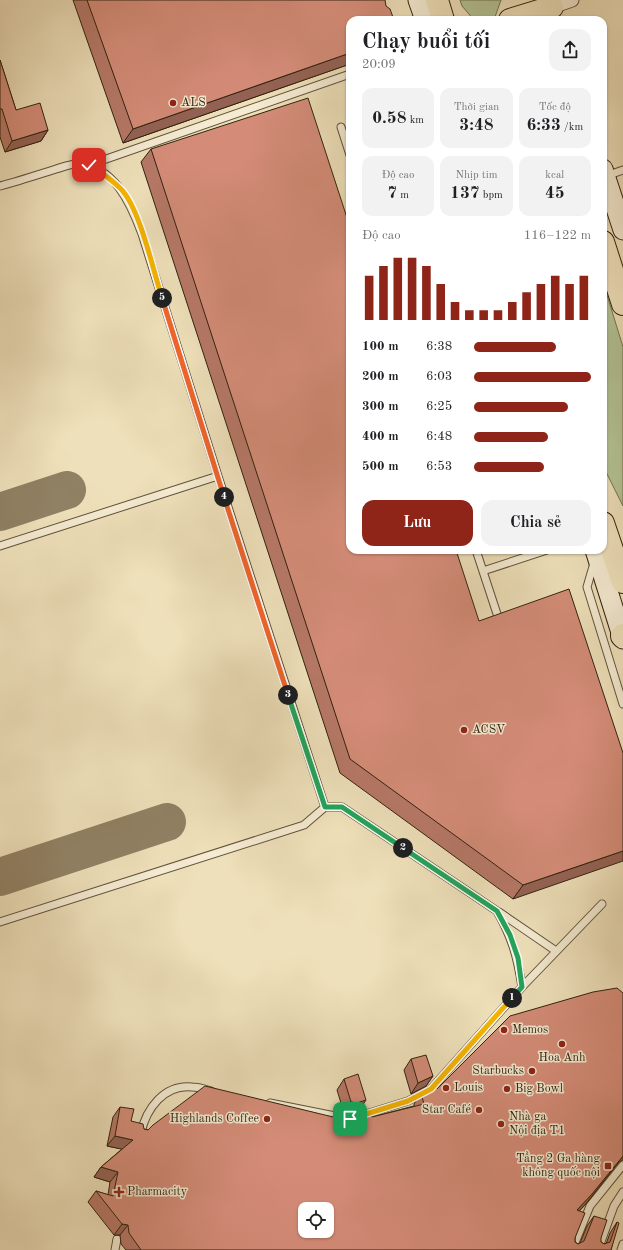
<!DOCTYPE html>
<html lang="vi">
<head>
<meta charset="utf-8">
<style>
  :root { --surface:#fff; --page:#f2f2f2; --text:#202124; --muted:#757577; --accent:#8f2418 }
  body { margin:0; font-family:"Old Standard TT",serif; background:var(--page); color:var(--text); height:100vh; display:flex; flex-direction:column; font-size:15px; white-space:nowrap }
  * { box-sizing:border-box; margin:0 }
  p { font-size:13px; color:var(--muted) }
  .icon { flex:none; width:22px; height:22px; fill:none; stroke:currentColor; stroke-width:2; stroke-linecap:round; stroke-linejoin:round }
  .map { position:relative; flex:1; overflow:hidden }
  .sheet { position:absolute; left:346px; top:16px; width:261px; height:538px; display:flex; flex-direction:column; background:var(--surface); border-radius:12px; box-shadow:0 1px 3px #0004 }
  .sheet>* { flex:none }
  .tools { position:absolute; left:298px; top:1202px; display:grid; gap:8px }
  .tools a { display:grid; place-items:center; width:36px; height:36px; border-radius:8px; background:var(--surface); box-shadow:0 1px 3px #0004; font-size:20px }
  .pin { position:absolute; display:grid; place-items:center; width:34px; height:34px; color:#fff; margin:-17px; border-radius:8px; box-shadow:0 2px 6px #0006 }
  .km { position:absolute; width:20px; height:20px; margin:-10px; border-radius:50%; background:#222; color:#fff; font-size:11px; line-height:20px; text-align:center }
  .round { display:grid; place-items:center; flex:none; width:42px; height:42px; border-radius:12px; background:var(--page) }
  .summary { display:flex; align-items:center; justify-content:space-between; height:68px; padding:0 16px }
  h1 { font-size:22px; font-weight:700; line-height:30px }
  .metrics { display:grid; grid-template-columns:repeat(3,1fr); gap:6px; height:68px; padding:4px 16px }
  .metrics div { display:grid; align-content:center; border-radius:10px; background:var(--page); text-align:center }
  .metrics b { font-size:17px; font-weight:700 }
  .metrics small { font-size:11px; font-weight:400 }
  .metrics p { font-size:11px }
  .chart { height:112px; padding:8px 16px }
  .chart p { display:flex; justify-content:space-between }
  .chart svg { width:100%; height:72px; margin-top:4px; stroke:var(--accent); stroke-width:6 }
  .action { display:flex; gap:8px; margin-top:auto; padding:8px 16px }
  .action a { flex:1; height:46px; border-radius:12px; background:var(--accent); color:#fff; font-size:16px; font-weight:700; line-height:46px; text-align:center }
  .action a+a { background:var(--page); color:var(--text) }
  ul { padding:0 16px; list-style:none; font-size:13px }
  li { display:grid; grid-template-columns:64px 48px 1fr; align-items:center; height:30px }
  li i { height:10px; border-radius:5px; background:var(--accent) }
  .map>svg:first-child { display:block }
  .green { fill:#b3c395; stroke:#727252 }
  .lines { fill:none; stroke-linecap:round; stroke-linejoin:round }
  .taxiway { stroke:#908164; stroke-width:38 }
  .lane-casing { stroke:#605239; stroke-width:9 }
  .street-casing { stroke:#605239; stroke-width:15 }
  .secondary-casing { stroke:#31220e; stroke-width:21 }
  .highway-casing { stroke:#31220e; stroke-width:24 }
  .lane { stroke:#f4ebd2; stroke-width:7 }
  .street { stroke:#f4ebd2; stroke-width:13 }
  .secondary { stroke:#f4ebd2; stroke-width:19 }
  .highway { stroke:#eee0ba; stroke-width:22 }
  .wall { fill:#b67867; stroke:#31220e }
  .shaded-wall { fill:#946254; stroke:#31220e }
  .building { fill:#d48c78; stroke:#31220e; fill-rule:evenodd }
  .split-1-casing { stroke:#fff; stroke-width:8 }
  .split-2-casing { stroke:#fff; stroke-width:8 }
  .split-3-casing { stroke:#fff; stroke-width:8 }
  .split-4-casing { stroke:#fff; stroke-width:8 }
  .split-5-casing { stroke:#fff; stroke-width:8 }
  .split-6-casing { stroke:#fff; stroke-width:8 }
  .split-1 { stroke:#f5b400; stroke-width:5 }
  .split-2 { stroke:#22a559; stroke-width:5 }
  .split-3 { stroke:#22a559; stroke-width:5 }
  .split-4 { stroke:#f0652b; stroke-width:5 }
  .split-5 { stroke:#f0652b; stroke-width:5 }
  .split-6 { stroke:#f5b400; stroke-width:5 }
  .poi-dot { fill:#8f2418; stroke:#f4ebd2; stroke-width:1.5 }
  .labels { text-anchor:middle; dominant-baseline:central; stroke-width:3; stroke-linejoin:round; paint-order:stroke }
  .poi-label { font-size:12px; fill:#31220e; stroke:#f4ebd2; text-anchor:start }
</style>
</head>
<body>
<div class="map">
<svg width="623" height="1250" viewBox="0 0 623 1250">
  <rect width="100%" height="100%" fill="#eee0ba"/>
  <filter id="stains"><feTurbulence type="fractalNoise" baseFrequency=".005" numOctaves="4"/><feColorMatrix values="0 0 0 0 .2 0 0 0 0 .09 0 0 0 0 .02 0 0 0 .5 -.17"/></filter>
  <radialGradient id="worn" r=".72"><stop offset=".6" stop-color="#630" stop-opacity="0"/><stop offset="1" stop-color="#630" stop-opacity=".3"/></radialGradient>
  <path class="green" d="M460,0H501L495,17L474,20L462,6Z
    M603,282L623,347V506L603,466Z"/>
  <g class="lines">
    <path class="taxiway" d="M0,512L67,490
      M0,877L167,822"/>
    <g class="lane-casing">
      <path id="lane" d="M341,127L350,155
        M89,165L350,74
        M606,176L623,170
        M0,186C19,181 37,175 56,169C63,167 70,164 77,164C114,165 131,204 142,234L218,476L325,807H342L497,911C512,938 517,955 522,987
        M0,546L218,476
        M476,550L499,620
        M594,563L587,587L623,704
        M483,571L547,550
        M499,912L556,951
        M0,922L304,825L325,807
        M270,1103L350,1119L408,1101L431,1089L522,987L602,904
        M141,1133C146,1109 164,1084 192,1087C198,1087 205,1089 211,1091
        M115,1250L117,1239
        M572,1250L590,1206L623,1165
        M598,1250L614,1206L623,1192
        M621,1250L623,1244"/>
    </g>
    <g class="street-casing">
      <path id="street" d="M552,7L572,0"/>
    </g>
    <g class="secondary-casing">
      <path id="secondary" d="M418,0L425,20
        M603,169L623,230
        M595,550L623,639"/>
    </g>
    <g class="highway-casing">
      <path id="highway" d="M437,0L443,20
        M510,20L552,7
        M603,242L623,304
        M603,523L623,582
        M622,636L623,635"/>
    </g>
    <use href="#lane" class="lane"/>
    <use href="#street" class="street"/>
    <use href="#secondary" class="secondary"/>
    <use href="#highway" class="highway"/>
  </g>
  <path class="wall" d="M73,0H385L350,20V64L123,143Z
    M0,60L16,110L48,130L41,141L5,152L0,137Z
    M151,149L479,621L623,753L513,899L340,773L141,162Z
    M411,1059L433,1076L426,1086L411,1094L404,1070Z
    M344,1079L359,1111L350,1114L344,1113L337,1090Z
    M437,1089L619,1162L585,1205L579,1211L575,1238V1242L578,1244L580,1243L587,1226L594,1216L601,1242L604,1244H606L610,1233L617,1222L611,1250H126L121,1244L120,1235H114L88,1202L96,1191L108,1195L110,1182L94,1177L101,1167L122,1149L107,1146L113,1117L120,1107L131,1121L144,1129L148,1130L349,1121L354,1113L372,1117L414,1106V1104L421,1093Z"/>
  <path class="shaded-wall" d="M350,53V64L123,143L133,129Z
    M48,130L41,141L5,152L12,141Z
    M623,851V861L513,899L523,885Z
    M433,1076L426,1086L411,1094L418,1083Z
    M366,1100L359,1111L350,1114L344,1113L351,1102Z
    M115,1136L133,1140L126,1150L107,1146Z
    M623,1156V1160L619,1162L585,1205L570,1221L577,1210Z
    M101,1167L118,1172L110,1182L94,1177Z
    M122,1224L128,1225L120,1235H114Z"/>
  <path class="building" d="M87,0H385L386,6L390,9L394,20H350V53L133,129Z
    M0,60L16,110L40,103L48,130L12,141L2,109H0Z
    M308,98L350,227V550H456L479,621L569,589L623,753V851L523,885L350,759L151,149Z
    M617,988L623,993V1156L592,1194L577,1210L585,1213L575,1238V1242L578,1244L584,1241L594,1216L607,1220L601,1238V1242L604,1244L610,1242L617,1222L619,1223L611,1250H141L129,1233L128,1225L122,1224L96,1191L113,1196L118,1172L101,1167L133,1140L115,1136L120,1107L134,1109L131,1121L143,1124L144,1129L148,1130L153,1125L205,1086L358,1123L354,1113L369,1110L372,1117L424,1104L421,1093L436,1085L437,1089L510,1016L593,992ZM305,1209H327V1231H305Z
    M426,1055L433,1076L418,1083L411,1059Z
    M358,1074L366,1100L357,1103L351,1102L344,1079Z"/>
  <g class="lines">
    <g class="split-1-casing">
      <path id="split-1" d="M350,1119L408,1101L431,1089L512,998"/>
    </g>
    <g class="split-2-casing">
      <path id="split-2" d="M403,848L497,911L510,935L518,958L522,987L512,998"/>
    </g>
    <g class="split-3-casing">
      <path id="split-3" d="M288,695L325,807H342L403,848"/>
    </g>
    <g class="split-4-casing">
      <path id="split-4" d="M224,497L288,695"/>
    </g>
    <g class="split-5-casing">
      <path id="split-5" d="M162,298L224,497"/>
    </g>
    <g class="split-6-casing">
      <path id="split-6" d="M89,165C101,172 111,179 121,189C140,209 153,270 162,298"/>
    </g>
    <use href="#split-1" class="split-1"/>
    <use href="#split-2" class="split-2"/>
    <use href="#split-3" class="split-3"/>
    <use href="#split-4" class="split-4"/>
    <use href="#split-5" class="split-5"/>
    <use href="#split-6" class="split-6"/>
  </g>
  <g class="poi-dot">
    <circle cx="173" cy="103" r="4"/>
    <circle cx="464" cy="730" r="4"/>
    <circle cx="504" cy="1030" r="4"/>
    <circle cx="562" cy="1044" r="4"/>
    <circle cx="532" cy="1071" r="4"/>
    <circle cx="446" cy="1088" r="4"/>
    <circle cx="507" cy="1089" r="4"/>
    <circle cx="479" cy="1110" r="4"/>
    <circle cx="267" cy="1119" r="4"/>
    <circle cx="501" cy="1124" r="4"/>
    <rect x="604" y="1162" width="8" height="8" rx="2"/>
    <path d="M117 1186h4v4h4v4h-4v4h-4v-4h-4v-4h4z"/>
  </g>
  <g class="labels">
    <g class="poi-label">
      <text x="181" y="103">ALS</text>
      <text x="472" y="730">ACSV</text>
      <text x="512" y="1030">Memos</text>
      <text x="562" y="1058" text-anchor="middle">Hoa Anh</text>
      <text x="524" y="1071" text-anchor="end">Starbucks</text>
      <text x="454" y="1088">Louis</text>
      <text x="515" y="1089">Big Bowl</text>
      <text x="471" y="1110" text-anchor="end">Star Café</text>
      <text x="509" y="1117">Nhà ga<tspan x="509" dy="14">Nội địa T1</tspan></text>
      <text x="259" y="1119" text-anchor="end">Highlands Coffee</text>
      <text x="600" y="1159" text-anchor="end">Tầng 2 Ga hàng<tspan x="600" dy="14">không quốc nội</tspan></text>
      <text x="127" y="1192">Pharmacity</text>
    </g>
  </g>
  <rect width="100%" height="100%" filter="url(#stains)"/>
  <rect width="100%" height="100%" fill="url(#worn)"/>
</svg>
<div class="tools">
<a><svg class="icon" aria-label="locate" viewBox="0 0 24 24"><circle cx="12" cy="12" r="6"/><path d="M12 2v4M12 18v4M2 12h4M18 12h4"/></svg></a>
</div>
<div class="pin" style="left:350px;top:1119px;background:#1e9e55"><svg class="icon" aria-label="arrive" viewBox="0 0 24 24"><path d="M6 21V4h12l-3 4 3 4H6"/></svg></div>
<div class="pin" style="left:89px;top:165px;background:#d93025"><svg class="icon" aria-label="check" viewBox="0 0 24 24"><path d="M5 12l5 5 9-10"/></svg></div>
<b class="km" style="left:512px;top:998px">1</b>
<b class="km" style="left:403px;top:848px">2</b>
<b class="km" style="left:288px;top:695px">3</b>
<b class="km" style="left:224px;top:497px">4</b>
<b class="km" style="left:162px;top:298px">5</b>
<section class="sheet">
<div class="summary"><div><h1>Chạy buổi tối</h1><p>20:09</p></div><a class="round"><svg class="icon" aria-label="share" viewBox="0 0 24 24"><path d="M12 15V3M7 8l5-5 5 5M5 13v7h14v-7"/></svg></a></div>
<div class="metrics">
<div><b>0.58<small> km</small></b></div>
<div><p>Thời gian</p><b>3:48</b></div>
<div><p>Tốc độ</p><b>6:33<small> /km</small></b></div>
</div>
<div class="metrics">
<div><p>Độ cao</p><b>7<small> m</small></b></div>
<div><p>Nhịp tim</p><b>137<small> bpm</small></b></div>
<div><p>kcal</p><b>45</b></div>
</div>
<div class="chart"><p><span>Độ cao</span>116–122 m</p>
<svg viewBox="0 0 160 44" preserveAspectRatio="none"><path d="M5 44V17M15 44V11M25 44V6M35 44V6M45 44V11M55 44V22M65 44V33M75 44V38M85 44V38M95 44V38M105 44V33M115 44V27M125 44V22M135 44V17M145 44V22M155 44V17"/></svg>
</div>
<ul>
<li><b>100 m</b>6:38<i style="width:70%"></i></li>
<li><b>200 m</b>6:03<i style="width:100%"></i></li>
<li><b>300 m</b>6:25<i style="width:80%"></i></li>
<li><b>400 m</b>6:48<i style="width:63%"></i></li>
<li><b>500 m</b>6:53<i style="width:60%"></i></li>
</ul>
<div class="action"><a>Lưu</a><a>Chia sẻ</a></div>
</section>
</div>
</body>
</html>
